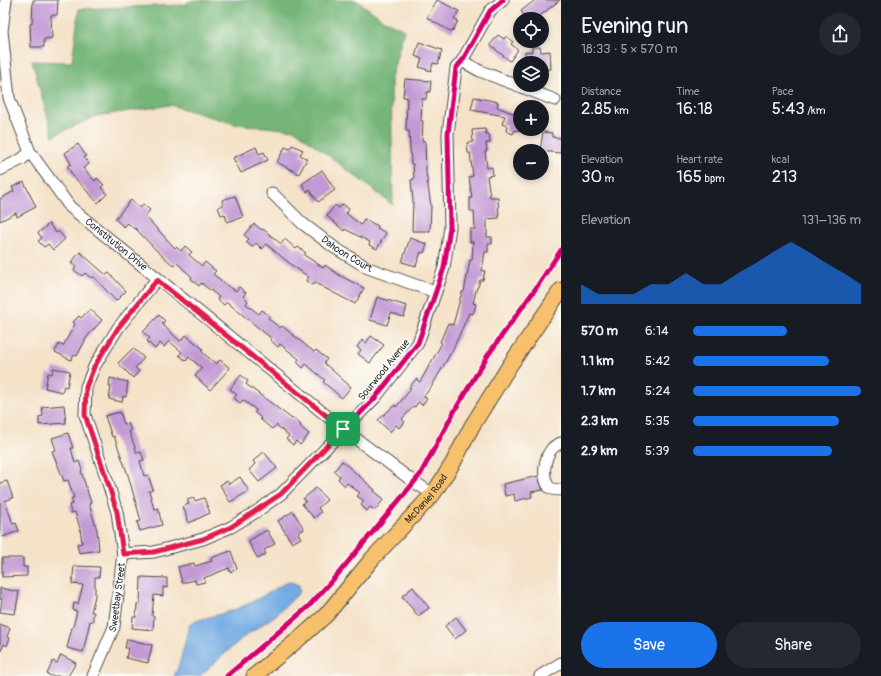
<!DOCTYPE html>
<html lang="en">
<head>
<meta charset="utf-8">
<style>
  :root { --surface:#171b24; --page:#242831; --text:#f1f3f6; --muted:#9ea1a6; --accent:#1a73e8 }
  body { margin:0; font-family:Pangolin,sans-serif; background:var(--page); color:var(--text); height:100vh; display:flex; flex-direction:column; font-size:15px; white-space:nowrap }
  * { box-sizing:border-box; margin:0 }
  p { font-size:13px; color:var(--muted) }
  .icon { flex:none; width:22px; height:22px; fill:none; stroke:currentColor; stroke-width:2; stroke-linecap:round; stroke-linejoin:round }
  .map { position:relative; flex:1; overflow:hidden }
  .sheet { display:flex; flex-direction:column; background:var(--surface); width:320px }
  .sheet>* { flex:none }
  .buttons { position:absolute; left:513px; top:12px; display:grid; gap:8px }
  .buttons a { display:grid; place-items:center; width:36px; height:36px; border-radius:50%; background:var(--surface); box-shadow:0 2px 6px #0003; font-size:20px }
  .pin { position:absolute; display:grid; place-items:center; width:34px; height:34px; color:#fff; margin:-17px; border-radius:8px; box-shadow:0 2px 6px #0006 }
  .round { display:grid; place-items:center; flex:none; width:42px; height:42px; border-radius:21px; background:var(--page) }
  .summary { display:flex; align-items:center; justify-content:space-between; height:68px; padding:0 20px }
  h1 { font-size:22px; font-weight:600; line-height:30px }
  .stats { display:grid; grid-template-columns:repeat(3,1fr); gap:6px; height:68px; padding:4px 20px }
  .stats div { display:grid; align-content:center }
  .stats b { font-size:17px; font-weight:600 }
  .stats small { font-size:11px; font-weight:400 }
  .stats p { font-size:11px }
  .chart { height:112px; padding:8px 20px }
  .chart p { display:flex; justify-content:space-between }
  .chart svg { width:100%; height:72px; margin-top:4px; fill:var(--accent); opacity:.7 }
  .button { display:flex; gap:8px; margin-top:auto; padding:8px 20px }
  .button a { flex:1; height:46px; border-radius:24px; background:var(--accent); color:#fff; font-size:16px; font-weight:600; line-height:46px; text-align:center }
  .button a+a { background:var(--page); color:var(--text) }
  ul { padding:0 20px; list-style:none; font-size:13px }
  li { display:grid; grid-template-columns:64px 48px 1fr; align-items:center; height:30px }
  li i { height:10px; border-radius:5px; background:var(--accent) }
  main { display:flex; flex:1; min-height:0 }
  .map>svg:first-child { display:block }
  .forest { fill:#74b578; stroke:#507052 }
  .water { fill:#73abe3; stroke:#4f6b87 }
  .building { fill:#c299d4 }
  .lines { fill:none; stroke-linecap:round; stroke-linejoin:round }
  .minor-casing { stroke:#494643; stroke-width:13 }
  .major-casing { stroke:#494643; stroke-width:17 }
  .minor { stroke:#fff; stroke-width:11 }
  .major { stroke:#f7c06c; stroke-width:15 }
  .cycleway-casing { stroke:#fdfcf7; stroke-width:8 }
  .cycleway { stroke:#d6006c; stroke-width:5 }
  .route-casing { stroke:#fff; stroke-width:8 }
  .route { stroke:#e11d48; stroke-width:5 }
  .labels { text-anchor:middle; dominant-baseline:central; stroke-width:4; stroke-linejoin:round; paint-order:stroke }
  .street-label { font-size:10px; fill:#2b2b2b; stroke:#fdfcf7 }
</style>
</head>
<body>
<main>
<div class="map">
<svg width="561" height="676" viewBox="0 0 561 676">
  <rect width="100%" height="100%" fill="#fdfcf7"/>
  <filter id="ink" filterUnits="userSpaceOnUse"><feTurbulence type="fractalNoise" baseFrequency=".025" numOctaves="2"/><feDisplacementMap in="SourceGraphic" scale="8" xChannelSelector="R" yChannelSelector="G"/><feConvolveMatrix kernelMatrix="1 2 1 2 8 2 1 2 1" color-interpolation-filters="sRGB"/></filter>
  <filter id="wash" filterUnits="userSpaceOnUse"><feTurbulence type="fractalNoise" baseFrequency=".012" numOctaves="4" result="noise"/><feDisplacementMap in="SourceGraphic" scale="16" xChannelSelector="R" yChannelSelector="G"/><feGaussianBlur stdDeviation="0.9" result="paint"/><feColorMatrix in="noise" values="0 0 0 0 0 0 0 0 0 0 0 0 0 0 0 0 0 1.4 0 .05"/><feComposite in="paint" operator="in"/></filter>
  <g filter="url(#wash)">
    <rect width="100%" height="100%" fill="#f4e2c9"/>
    <path class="forest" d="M193,0H356L384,20L404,30L391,78L393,205L295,130L235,124L170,105L96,116L53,136L32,61L72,62L79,9L183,5Z"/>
    <path class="water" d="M288,581L299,585L300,592L276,615L241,639L200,676H174L179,665L190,624C203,617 217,616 231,611C251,604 270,592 288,581Z"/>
    <g id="blocks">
      <path class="building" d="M33,0H58L57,15H51L52,38L44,39V47H31L30,24H32Z
        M437,0L459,11L454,19L458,21L452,32L427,18Z
        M535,0H560L536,19H526L521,11Z
        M498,35L504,39L506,36L513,42L511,44L518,50L510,61L490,45Z
        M419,42L442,50L438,64L433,63L431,71L419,67L422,59L415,56Z
        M532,47H540L541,52L550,51L551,69L542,70V63H526L525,52H532Z
        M405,79L431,81L430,92H427L426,99H422L421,121H423L422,141H425L426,172L431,206L430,231H412L413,201L411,180L414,179L413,164H411L409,131H406L407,97H403Z
        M474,97L498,102L497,107L520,116V131L515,130L513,134L506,131L507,126L502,124L505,116L471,110Z
        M485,129L486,134H489L490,143H486L487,151H485L487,168L492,167L493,175L487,176L490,197H498L499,218L487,219V237H492V244H488V252H485L482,271H485L483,280H480L478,287H477L473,303L476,304L473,314L469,313L453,349L432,386L424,396L427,399L422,405L418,402L415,407L414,406L402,419L405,422L399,428L396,425L390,432L378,420L395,405L396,407L411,389L409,388L416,379L420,382L442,343L440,342L448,323L453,325L462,292H464L470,260H472L473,242H470V229H475L474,211H470V198H472L469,177L473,176L470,153H468L467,143L473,142L472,130Z
        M543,132L552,133V137L561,138V153L540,151Z
        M78,144L86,156L84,157L89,164L83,168L95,181L97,178L104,185L101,187L107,194L98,203L73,176L67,166L71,164L65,153Z
        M292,145L303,150L300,155L307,159L299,174L277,162L285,147L290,149Z
        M256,147L259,154L264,152L268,160L241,173L233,158Z
        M322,170L335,190L318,202L310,190L307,192L302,184Z
        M24,182L36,207L17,217L16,213L0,221V199L14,191L12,187Z
        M235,196L243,217L227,222L225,214L221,215L218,207L223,205L222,200Z
        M131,200L140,208L143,204L150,210L145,216L175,248L176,247L181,251L185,246L192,252L189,255L202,266L205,262L216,271L213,274L228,286L236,291L239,287L246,293L243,296L248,301L246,304L259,314L262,310L270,316L268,318L280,328L282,326L314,352L316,350L327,359L324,363L351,387L342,398L323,382L325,380L306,364L303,368L297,362L299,359L280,344L278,347L270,340L272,339L227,302L224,305L217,299L219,297L201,283L199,286L191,279L192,277L177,263L174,266L156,250L135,228L134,229L128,223L124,227L115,219Z
        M343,204L349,209L346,213L361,225L364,219L378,226L377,228L386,233L377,249L369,245L370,242L345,229L344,231L327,216L335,205L339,208Z
        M49,224L56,233L58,231L65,239L53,250L48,244L44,247L38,241L42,238L38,233Z
        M254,224L262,230L263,229L281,244L285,239L296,249L298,247L306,253L304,255L324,268L325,265L339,275L364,288L355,304L315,283L313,285L306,281L309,277L293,266L266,244L262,249L256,243L252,247L246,242L249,239L244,235Z
        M410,238L427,244L424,253L421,252L416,266L402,262Z
        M80,252L106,275L109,273L126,291L116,301L93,276L91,278L85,273L82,276L74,270L76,267L71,263Z
        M377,297L407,306L404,317L391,313L387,325L370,320Z
        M90,309L102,320L87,337L77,356L74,355L71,360L55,352L59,344L63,346L75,324L73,322L79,316L81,318Z
        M159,315L165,321L162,324L180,341L186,335L203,349L201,351L216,364L220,360L230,368L210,390L195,376L202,368L189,357L186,361L179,355L182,352L169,341L164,347L160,343L155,349L147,341L150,338L143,332Z
        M371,336L384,345L370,363L358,354L361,350L357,347L362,340L366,343Z
        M133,348L144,358L135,368L139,371L133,378L118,363Z
        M53,368L70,371L67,387L64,386L62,392L45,388L48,373L52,374Z
        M241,375L248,381L246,384L292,419L293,418L301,425L300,426L309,434L300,445L296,441L293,445L286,439L289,436L276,425L272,429L260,419L261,418L255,413L256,410L243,400L240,403L234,398L237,395L230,389Z
        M110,378L128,382L126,397L123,396L122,402L109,399L111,387H109Z
        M64,405L66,423L39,425V417L43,416L42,407Z
        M120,412L124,424L128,423L131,431H129L137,453L141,452L144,460L140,461L144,476L148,475L153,490L149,491L154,509L158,508L162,525L140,531L137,522L141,521L128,475L114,436L112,437L105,416Z
        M68,433L73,448H71L75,463L79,461L82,470L81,471L91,503L89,504L97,530L99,550L79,553L77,544L82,543L80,528L75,512L71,513L69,505L73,504L71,498H74L68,480L64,481L52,451L56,450L52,438Z
        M264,452L277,468L259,482L249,470L255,464L253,461Z
        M342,461L375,490L374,491L384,499L375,510L370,507L367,511L361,505L364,501L357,496L360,493L347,483L345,486L338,479L340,476L334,471Z
        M538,476L543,490L531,492L532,497L515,501L514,494L505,496L503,484Z
        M240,477L249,491L230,502L220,485L227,481L229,484Z
        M7,481L13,498L5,501L13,524L16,523L19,531L2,537L0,531V483Z
        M316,488L327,500L318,508L321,512L314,518L302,504L306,501L303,499Z
        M194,498L195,501L204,498L210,513L189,523L183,506L189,504L187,500Z
        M293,511L304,529L298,533L301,538L292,543L278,521Z
        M267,530L275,544L264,550L266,554L258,559L248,541Z
        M231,551L237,569L230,572L229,568L204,578L205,582L196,584L195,580L182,583L178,567L194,563L195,566L212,561L211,558Z
        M2,558H23V567H27V576L2,577Z
        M74,566L100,567L99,577H95V596L91,612H94L93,617V621H90L83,652L67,648L72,627H73L77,611L73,610L74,603L78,604L83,585L72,584Z
        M141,577L167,578V588L163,587V596L154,595L152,616L154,617L153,630L132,628L133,617H136L137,604L140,605Z
        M413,587L429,608L418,616L402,596Z
        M0,588L19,592L15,614L0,612L2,599H0Z
        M456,617L466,630L455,639L445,626Z
        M0,624L10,628L7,637L10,638L7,646L4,644L0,653Z
        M127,639L152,645L148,663L126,658L128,648H125Z
        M61,655L76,663L68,676H51L47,674L53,661L57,663Z"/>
    </g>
  </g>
  <g filter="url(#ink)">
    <use href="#blocks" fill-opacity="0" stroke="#494643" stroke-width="1"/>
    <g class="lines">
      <g class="minor-casing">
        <g id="minor">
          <path id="s1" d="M6,0L2,31L9,98L30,152L70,207L343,429L414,482L433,494"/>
          <path d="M462,61L480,71L555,100"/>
          <path d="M0,170L22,159L30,152"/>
          <path id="s2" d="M272,193L302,223L335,248L368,268L435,292"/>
          <path d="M561,443C558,444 553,447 551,450C544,459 542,478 549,487C552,490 557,490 561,490"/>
          <path d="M123,554L154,552L203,539L231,527L256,512L281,494L375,398L418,343L444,268L450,227L448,134L456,68L462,61L490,11L503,0"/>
          <path id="s3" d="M93,676L114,627L123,554L117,512L107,480L85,415L86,387L94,367L118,328L157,279"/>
          <path d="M540,676L561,663"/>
        </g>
      </g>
      <g class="major-casing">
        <g id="major">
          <path id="s4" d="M254,676L306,633L326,615L373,558L433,494L453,463L472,426L510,365L561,290"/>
        </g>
      </g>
      <use href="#minor" class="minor"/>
      <use href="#major" class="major"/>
      <g class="cycleway-casing">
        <path id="cycleway" d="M123,554L154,552L203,539L231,527L256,512L281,494L375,398L418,343L444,268L450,227L448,134L456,68L462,61L490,11L503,0
          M227,676L309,606L338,574L420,475L455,410L488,355L536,288L561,250"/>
      </g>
      <use href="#cycleway" class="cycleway"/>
    </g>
  </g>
  <g class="lines" filter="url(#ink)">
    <g class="route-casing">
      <path id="route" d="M157,280L343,429L281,494L231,527L203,539L154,552L123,554L117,512L107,480L85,415L86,387L94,367L118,328Z"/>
    </g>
    <use href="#route" class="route"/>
  </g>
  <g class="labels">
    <g class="street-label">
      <text stroke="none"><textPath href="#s1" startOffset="284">Constitution Drive</textPath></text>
      <text stroke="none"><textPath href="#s2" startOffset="97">Dahoon Court</textPath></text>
      <text transform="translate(384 370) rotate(-51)">Sourwood Avenue</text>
      <text stroke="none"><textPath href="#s4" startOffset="248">McDaniel Road</textPath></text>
      <text stroke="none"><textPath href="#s3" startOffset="83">Sweetbay Street</textPath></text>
    </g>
  </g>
</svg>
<div class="buttons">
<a><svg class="icon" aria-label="locate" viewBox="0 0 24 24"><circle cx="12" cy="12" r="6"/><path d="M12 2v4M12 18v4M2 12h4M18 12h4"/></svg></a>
<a><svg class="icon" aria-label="layers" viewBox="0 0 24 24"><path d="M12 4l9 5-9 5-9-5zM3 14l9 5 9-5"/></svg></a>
<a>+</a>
<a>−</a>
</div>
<div class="pin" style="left:343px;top:429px;background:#1e9e55"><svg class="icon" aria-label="arrive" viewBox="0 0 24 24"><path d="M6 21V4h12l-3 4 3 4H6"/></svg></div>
</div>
<section class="sheet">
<div class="summary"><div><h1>Evening run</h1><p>18:33 · 5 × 570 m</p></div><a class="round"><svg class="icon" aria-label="share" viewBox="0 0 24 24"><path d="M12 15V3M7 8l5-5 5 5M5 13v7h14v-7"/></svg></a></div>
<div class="stats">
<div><p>Distance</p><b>2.85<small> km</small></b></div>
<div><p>Time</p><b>16:18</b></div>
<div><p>Pace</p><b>5:43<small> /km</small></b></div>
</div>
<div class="stats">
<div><p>Elevation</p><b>30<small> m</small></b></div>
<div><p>Heart rate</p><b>165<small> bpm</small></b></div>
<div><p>kcal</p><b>213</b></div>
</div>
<div class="chart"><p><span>Elevation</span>131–136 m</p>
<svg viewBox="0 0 160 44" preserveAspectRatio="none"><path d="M0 44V32L10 38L20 38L30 38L40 32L50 32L60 25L70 32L80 32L90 25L100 19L110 12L120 6L130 12L140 19L150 25L160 32V44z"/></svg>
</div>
<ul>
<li><b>570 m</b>6:14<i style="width:56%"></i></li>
<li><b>1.1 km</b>5:42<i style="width:81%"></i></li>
<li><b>1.7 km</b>5:24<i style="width:100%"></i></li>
<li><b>2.3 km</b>5:35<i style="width:87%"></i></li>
<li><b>2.9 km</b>5:39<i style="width:83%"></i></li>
</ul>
<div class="button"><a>Save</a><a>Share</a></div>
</section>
</main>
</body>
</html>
